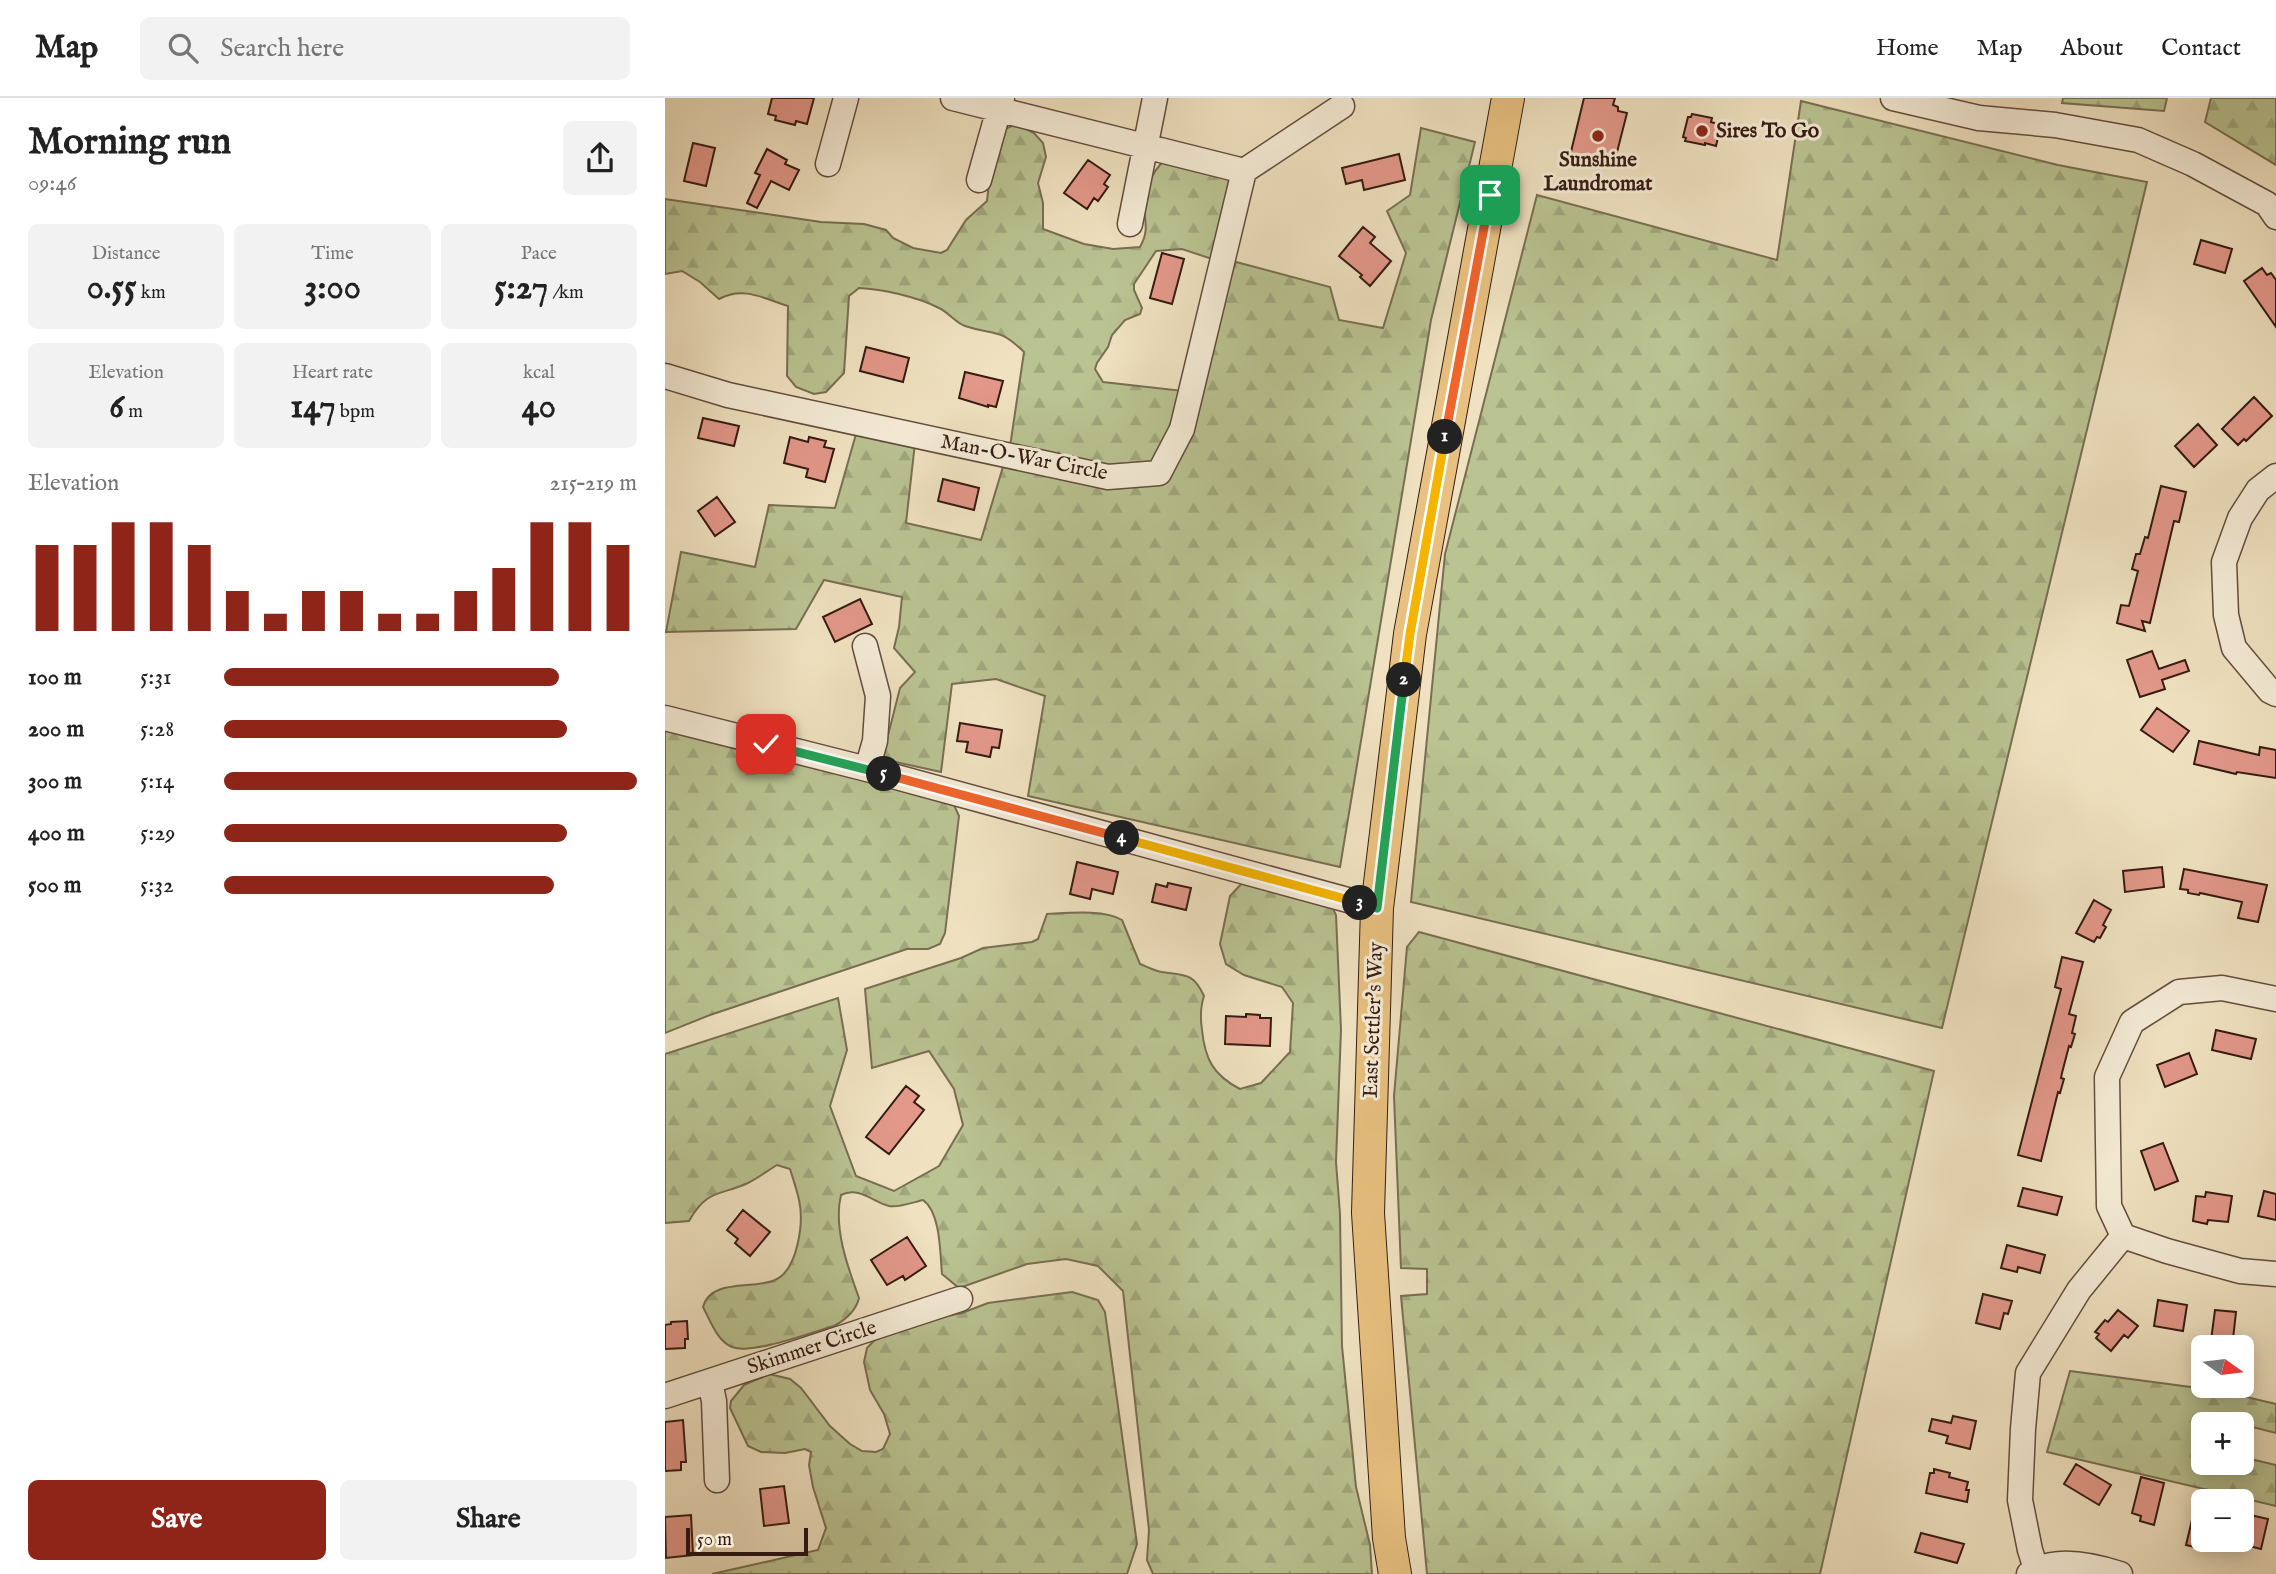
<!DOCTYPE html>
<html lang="en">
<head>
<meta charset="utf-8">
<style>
  :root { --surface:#fff; --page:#f2f2f2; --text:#222; --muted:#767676; --line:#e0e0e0; --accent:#8f2418 }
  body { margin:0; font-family:"IM FELL English",serif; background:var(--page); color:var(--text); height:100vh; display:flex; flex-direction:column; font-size:26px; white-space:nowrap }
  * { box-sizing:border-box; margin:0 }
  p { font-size:23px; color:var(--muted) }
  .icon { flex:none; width:38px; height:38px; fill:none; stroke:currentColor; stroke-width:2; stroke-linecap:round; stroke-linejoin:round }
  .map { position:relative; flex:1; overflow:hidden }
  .side { display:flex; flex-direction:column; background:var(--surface); width:665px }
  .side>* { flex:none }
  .needle { width:46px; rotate:104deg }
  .controls { position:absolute; left:1526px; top:1237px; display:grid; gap:14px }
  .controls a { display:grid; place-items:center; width:63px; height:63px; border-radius:10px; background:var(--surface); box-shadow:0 4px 18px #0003; font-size:35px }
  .scale { position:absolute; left:21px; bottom:18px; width:122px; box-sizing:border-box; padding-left:7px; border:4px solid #351b12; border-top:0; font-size:19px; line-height:24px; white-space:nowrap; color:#351b12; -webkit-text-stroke:5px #f5ecd7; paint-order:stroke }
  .pin { position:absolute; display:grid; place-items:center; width:60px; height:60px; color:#fff; margin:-30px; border-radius:14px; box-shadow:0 4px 10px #0006 }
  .km { position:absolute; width:35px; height:35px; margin:-18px; border-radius:50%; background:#222; color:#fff; font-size:19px; line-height:35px; text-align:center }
  .round { display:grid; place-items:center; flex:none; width:74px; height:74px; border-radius:10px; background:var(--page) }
  .overview { display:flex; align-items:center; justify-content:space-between; height:119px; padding:0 28px }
  h1 { font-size:38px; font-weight:700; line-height:52px }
  .figures { display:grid; grid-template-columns:repeat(3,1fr); gap:10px; height:119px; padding:7px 28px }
  .figures div { display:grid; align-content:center; border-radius:10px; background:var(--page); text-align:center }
  .figures b { font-size:35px; font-weight:700 }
  .figures small { font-size:19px; font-weight:400 }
  .figures p { font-size:19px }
  .chart { height:196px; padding:14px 28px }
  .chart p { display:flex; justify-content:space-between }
  .chart svg { width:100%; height:126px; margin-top:7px; stroke:var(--accent); stroke-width:6 }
  .primary-button { display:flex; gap:14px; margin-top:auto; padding:14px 28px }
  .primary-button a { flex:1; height:80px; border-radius:10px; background:var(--accent); color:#fff; font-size:28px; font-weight:700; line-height:80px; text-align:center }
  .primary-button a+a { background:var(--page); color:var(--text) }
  ul { padding:0 28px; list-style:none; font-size:23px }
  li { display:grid; grid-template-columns:112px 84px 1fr; align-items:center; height:52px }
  li i { height:18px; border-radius:9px; background:var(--accent) }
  header { display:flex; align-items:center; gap:42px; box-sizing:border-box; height:98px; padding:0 35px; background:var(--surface); border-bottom:2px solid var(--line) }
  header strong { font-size:33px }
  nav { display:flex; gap:38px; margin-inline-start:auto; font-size:24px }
  .search { width:490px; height:63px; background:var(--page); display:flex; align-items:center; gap:18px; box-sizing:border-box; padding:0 24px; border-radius:10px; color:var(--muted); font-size:26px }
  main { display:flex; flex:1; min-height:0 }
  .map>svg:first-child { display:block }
  .forest { fill:url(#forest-firs); stroke:#786f52; stroke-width:2 }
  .building { fill:#e3988a; stroke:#351b12; stroke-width:2 }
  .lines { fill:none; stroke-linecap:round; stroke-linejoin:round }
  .minor-casing { stroke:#644d3e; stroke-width:27 }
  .major-casing { stroke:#351b12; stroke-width:34 }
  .minor { stroke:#f5ecd7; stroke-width:24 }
  .major { stroke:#e8c180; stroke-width:32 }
  .split-1-casing { stroke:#fff; stroke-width:14 }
  .split-2-casing { stroke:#fff; stroke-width:14 }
  .split-3-casing { stroke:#fff; stroke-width:14 }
  .split-4-casing { stroke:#fff; stroke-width:14 }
  .split-5-casing { stroke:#fff; stroke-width:14 }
  .split-6-casing { stroke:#fff; stroke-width:14 }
  .split-1 { stroke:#f0652b; stroke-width:9 }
  .split-2 { stroke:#f5b400; stroke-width:9 }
  .split-3 { stroke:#22a559; stroke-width:9 }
  .split-4 { stroke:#f5b400; stroke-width:9 }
  .split-5 { stroke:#f0652b; stroke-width:9 }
  .split-6 { stroke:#22a559; stroke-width:9 }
  .poi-dot { fill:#8f2418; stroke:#f5ecd7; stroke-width:2.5 }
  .labels { text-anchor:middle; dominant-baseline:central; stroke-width:6; stroke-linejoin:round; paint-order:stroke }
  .poi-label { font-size:21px; font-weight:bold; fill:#351b12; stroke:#f5ecd7; text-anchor:start }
  .street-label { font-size:21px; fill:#351b12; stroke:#f5ecd7 }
</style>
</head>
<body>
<header>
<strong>Map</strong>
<div class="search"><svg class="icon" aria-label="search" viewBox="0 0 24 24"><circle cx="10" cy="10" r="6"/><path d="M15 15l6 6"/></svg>Search here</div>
<nav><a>Home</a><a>Map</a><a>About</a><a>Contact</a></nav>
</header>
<main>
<section class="side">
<div class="overview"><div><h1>Morning run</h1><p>09:46</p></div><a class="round"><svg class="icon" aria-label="share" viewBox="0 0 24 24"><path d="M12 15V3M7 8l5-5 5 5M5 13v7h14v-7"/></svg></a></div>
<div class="figures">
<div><p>Distance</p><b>0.55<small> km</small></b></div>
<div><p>Time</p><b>3:00</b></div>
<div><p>Pace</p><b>5:27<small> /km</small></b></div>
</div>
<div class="figures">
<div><p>Elevation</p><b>6<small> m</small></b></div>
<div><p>Heart rate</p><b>147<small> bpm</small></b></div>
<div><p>kcal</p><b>40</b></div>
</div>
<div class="chart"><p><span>Elevation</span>215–219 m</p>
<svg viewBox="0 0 160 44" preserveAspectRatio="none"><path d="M5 44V14M15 44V14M25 44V6M35 44V6M45 44V14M55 44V30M65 44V38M75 44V30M85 44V30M95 44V38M105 44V38M115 44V30M125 44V22M135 44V6M145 44V6M155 44V14"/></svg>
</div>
<ul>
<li><b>100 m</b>5:31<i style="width:81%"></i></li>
<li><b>200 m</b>5:28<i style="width:83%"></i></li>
<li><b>300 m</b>5:14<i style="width:100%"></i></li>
<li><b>400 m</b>5:29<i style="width:83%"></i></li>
<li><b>500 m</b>5:32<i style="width:80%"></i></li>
</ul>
<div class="primary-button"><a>Save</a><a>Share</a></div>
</section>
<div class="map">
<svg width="1611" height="1476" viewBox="0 0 1611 1476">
  <defs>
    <pattern id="forest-firs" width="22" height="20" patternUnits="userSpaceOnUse" patternTransform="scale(1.75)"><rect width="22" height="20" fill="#bac392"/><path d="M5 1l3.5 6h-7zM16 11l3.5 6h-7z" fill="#a0a77d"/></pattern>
  </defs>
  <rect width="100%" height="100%" fill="#f0e2c1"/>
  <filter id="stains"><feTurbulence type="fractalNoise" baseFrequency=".00286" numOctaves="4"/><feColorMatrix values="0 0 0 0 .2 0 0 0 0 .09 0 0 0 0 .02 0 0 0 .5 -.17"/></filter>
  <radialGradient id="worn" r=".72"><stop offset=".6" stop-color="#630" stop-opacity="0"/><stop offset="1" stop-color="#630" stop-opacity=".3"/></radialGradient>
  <path class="forest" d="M1398,0H1502L1499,13L1397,5Z
    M1546,0H1611V67L1540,24Z
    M1136,3L1393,67L1482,84L1277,930L746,804L780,456L872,97L1112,162Z
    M351,26L369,35L378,45L381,59L373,85L378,105V131L419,146L448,151L475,149C485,131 479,124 479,105C479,88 489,73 500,61L558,75L566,86L547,161L517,151L491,153L469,186V192L477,210L475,216L460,222L447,237L443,249L432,265L430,271L438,284L518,293L571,164L665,189L674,222L718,230L741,155L722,113L745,97L756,30L810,44L766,222L675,769L363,698L380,598L331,581L287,586L276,674L217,661L235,590L250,574L229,550L234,529L237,499L159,482L131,531L1,534L16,454L90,469L104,407L170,410L193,329L250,345L241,425L316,442L346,342L359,254C333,229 330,238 300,228C291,225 283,214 274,210C253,199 217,191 194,190L184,198L179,275L161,294L149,296L131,289L122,278L123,208C98,200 78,188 54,201L35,184L17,173L0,176V101L156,124L199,126L221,132L228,140L248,150L276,155L282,152L301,122L322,103L325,75L338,32Z
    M0,632L288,705L294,718L280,835L275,846L263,851H242L45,917L0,935Z
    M579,783L658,805L668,811L671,817L676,932L671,1064L675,1116L677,1248L691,1389L705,1447L707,1476H488L482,1462L484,1432L458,1193L433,1168L401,1161L362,1166L294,1190L277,1176C275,1156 276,1115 258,1102C249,1104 234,1110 224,1108C208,1104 194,1088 176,1097C168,1129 183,1170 194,1200C191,1213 180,1222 169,1228C147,1234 87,1257 67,1249C52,1243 45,1222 38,1209C46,1180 88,1192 110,1182C133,1172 139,1124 134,1102C132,1092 128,1081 125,1071L112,1067C102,1073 93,1080 83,1085C54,1098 42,1091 24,1123L0,1125V956L173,900L182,952L165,1008L191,1078L229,1093L274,1068L298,1027L289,991L264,953L207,970L200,891L296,860L318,850L367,844L373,841L382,816C402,815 440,811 457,822L475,866C483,869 490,873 497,874C520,878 528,874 539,898C535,910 535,919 537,932C540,961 548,977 575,991L596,985L625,954L628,905L617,889L579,877L561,866L555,846L565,798Z
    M754,834L1269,973L1155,1476H762L736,1198L762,1196V1171L736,1170L729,998L742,849Z
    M407,1194L433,1202L440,1214L472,1446L462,1476H47L153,1452L161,1430L148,1389L144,1367L146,1354L140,1351L120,1355L96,1354L83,1348L65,1310L66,1303L79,1287L104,1276L125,1281L136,1290L165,1328L185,1346L197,1353L211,1354L218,1351L225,1336L219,1316L205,1292L199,1264L202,1250L221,1230L297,1215L323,1205Z
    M1405,1273L1556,1293L1611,1306V1335L1548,1319L1546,1326H1538V1365H1577V1359L1611,1367V1408L1382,1354Z"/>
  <path class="building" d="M107,0H149L142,26L131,23L130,27L110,22L111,18L103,16Z
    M919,0H950L948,7L953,9V13L962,15L948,70L939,67L938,70L904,62Z
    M1027,16L1047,20L1046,24L1056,27L1051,48L1040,45V47L1020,43L1021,40L1018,39L1023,19H1026Z
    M28,45L50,50L41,88L19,83Z
    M102,51L122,62L120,66L134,72L124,92L106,83L92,110L82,105L95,77L90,75Z
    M734,56L740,82L699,92L697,82L681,86L677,70Z
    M423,62L445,77L439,86L443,89L433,103L429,100L422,111L399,95Z
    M698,129L710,139L705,145L726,163L705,188L695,179L697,177L674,158Z
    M1536,142L1567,151L1560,175L1529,166Z
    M497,155L519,161L507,206L485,200Z
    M1597,170L1602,177L1606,175L1611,182V229L1579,183Z
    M201,249L244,260L238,284L195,273Z
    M300,274L338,283L331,309L323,307V309L294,300Z
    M1589,299L1607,318L1581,343L1579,341L1573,347L1557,331Z
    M38,320L74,328L69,348L33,340Z
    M1533,326L1552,347L1529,369L1510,348Z
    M125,339L143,344L144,339L161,343L159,349L169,351L160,384L141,379L143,371L119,365Z
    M278,381L314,390L309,412L273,403Z
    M1496,388L1521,394L1514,424L1509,423L1485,525L1477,523L1480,533L1452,525L1456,507L1464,508L1473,473L1467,471L1471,456H1475L1480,439L1483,440Z
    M52,399L70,424L50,438L33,413Z
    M195,501L207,526L170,544L158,519Z
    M1487,553L1494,571L1520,562L1524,573L1497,582L1500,591L1475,599L1462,562Z
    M1492,610L1524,633L1508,654L1476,632Z
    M295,625L337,632L334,650L327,649L325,659L301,654L303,644L292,643Z
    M1534,643L1594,657L1595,649L1611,652V680L1572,674L1571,676L1529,666Z
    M412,764L453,774L448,796L427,791L425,801L405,796Z
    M1497,769L1499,789L1460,794L1458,773Z
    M1519,771L1602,787L1593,824L1573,820L1577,804L1535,795L1534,797L1523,795V792L1515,791Z
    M503,785L526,790L521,812L487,804L491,786L502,789Z
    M1429,802L1446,812L1438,827L1441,829L1435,840L1432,839L1429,844L1411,835Z
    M1397,859L1418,864L1404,916L1411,918L1407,935L1410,936L1406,949L1404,948L1397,975L1396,980L1399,981L1395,995L1393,994L1376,1063L1353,1057L1396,891L1390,889Z
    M581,916L595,917V920H606L605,948L560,946L561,918L581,919Z
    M1551,932L1591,941L1586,961L1547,952Z
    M1524,955L1532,976L1500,989L1492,967Z
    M241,988L254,998L249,1004L259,1012L224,1056L201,1039Z
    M1498,1045L1513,1083L1490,1092L1476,1053Z
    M1358,1090L1397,1099L1392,1117L1353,1108Z
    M1599,1093L1611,1096V1122L1593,1118Z
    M1541,1094L1567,1098L1563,1124L1543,1122L1542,1126L1528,1123L1531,1098L1540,1099Z
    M78,1112L105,1134L85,1158L70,1145L73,1141L62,1132Z
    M242,1139L261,1168L240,1182L238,1178L222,1187L206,1162Z
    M1342,1147L1380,1157L1375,1175L1353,1169L1352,1174L1336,1170Z
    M1318,1196L1347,1203L1343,1216L1339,1215L1335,1231L1311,1225Z
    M1493,1202L1522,1207L1518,1233L1489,1228Z
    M1453,1212L1473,1228L1463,1240L1459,1237L1446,1253L1431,1240L1434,1236L1430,1234L1440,1222L1443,1224Z
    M1550,1212L1571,1214L1567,1250H1545Z
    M22,1223L23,1241H20V1250L0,1251V1227L6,1226V1224Z
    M1288,1318L1311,1323L1305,1351L1281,1345L1283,1338L1264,1333L1267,1321L1286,1325Z
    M18,1322L21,1364H16V1372L0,1373V1324Z
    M1411,1366L1446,1387L1434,1407L1399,1386Z
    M1269,1371L1285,1375L1284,1379L1303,1384L1301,1392H1304L1302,1404L1261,1395L1265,1375H1269Z
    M1476,1379L1499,1385L1489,1427L1475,1423L1476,1418L1467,1415Z
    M119,1388L124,1425L99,1428L95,1391Z
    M1533,1397L1538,1398V1447L1535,1446L1534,1450L1521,1447Z
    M1581,1416L1603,1421L1596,1451L1573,1445L1574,1442H1577V1432Z
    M26,1417L28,1457L1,1460L0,1419Z
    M1256,1435L1299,1446L1292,1465L1250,1454Z"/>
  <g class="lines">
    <g class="minor-casing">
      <path id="minor" d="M288,0L579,73
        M1228,0L1314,20L1390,27L1473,42L1528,66L1602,106L1611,119
        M163,66L181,0
        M314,82L337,0
        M465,126L490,0
        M0,278L63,297L443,379L494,375L517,331L579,73L677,8
        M1611,378L1593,392L1575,420L1559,464L1561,517L1569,550L1605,593L1611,596
        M200,548L213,598L210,643L202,671
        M0,620L202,671L712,810
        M1611,901L1557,890L1514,894L1467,924L1442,979L1444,1108L1458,1138L1502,1153L1575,1173L1611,1176
        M45,1284L49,1303L52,1382
        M0,1298L295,1201
        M1371,1471L1365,1452L1355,1402L1358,1331L1363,1275L1414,1192L1458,1138
        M1364,1476C1389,1458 1428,1467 1455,1476"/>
    </g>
    <g class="major-casing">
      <path id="major" d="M730,1476L724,1440L703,1115L712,810L745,536L843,0"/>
    </g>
    <use href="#minor" class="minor"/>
    <use href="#major" class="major"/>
  </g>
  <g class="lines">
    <g class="split-1-casing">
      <path id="split-1" d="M780,339L825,97"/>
    </g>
    <g class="split-2-casing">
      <path id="split-2" d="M739,582L745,536L780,339"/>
    </g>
    <g class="split-3-casing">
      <path id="split-3" d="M695,805L712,810L739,582"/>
    </g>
    <g class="split-4-casing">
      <path id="split-4" d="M457,740L695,805"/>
    </g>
    <g class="split-5-casing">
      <path id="split-5" d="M219,676L457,740"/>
    </g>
    <g class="split-6-casing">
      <path id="split-6" d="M101,646L219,676"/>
    </g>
    <use href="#split-1" class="split-1"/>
    <use href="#split-2" class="split-2"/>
    <use href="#split-3" class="split-3"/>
    <use href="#split-4" class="split-4"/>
    <use href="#split-5" class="split-5"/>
    <use href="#split-6" class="split-6"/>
  </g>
  <g class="poi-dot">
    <circle cx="1037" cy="33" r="7"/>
    <circle cx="933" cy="38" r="7"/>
  </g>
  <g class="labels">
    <g class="poi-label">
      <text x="1051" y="33">Sires To Go</text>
      <text x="933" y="62" text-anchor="middle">Sunshine<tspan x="933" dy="24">Laundromat</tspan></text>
    </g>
    <g class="street-label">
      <text transform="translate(359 360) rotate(11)">Man-O-War Circle</text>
      <text transform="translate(709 922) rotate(-88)">East Settler's Way</text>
      <text transform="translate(147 1250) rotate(-18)">Skimmer Circle</text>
    </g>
  </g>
  <rect width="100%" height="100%" filter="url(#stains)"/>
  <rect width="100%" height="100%" fill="url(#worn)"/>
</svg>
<div class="controls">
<a><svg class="needle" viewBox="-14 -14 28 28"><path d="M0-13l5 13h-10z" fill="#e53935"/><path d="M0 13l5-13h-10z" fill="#767676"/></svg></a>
<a>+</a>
<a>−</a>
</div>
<div class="scale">50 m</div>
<div class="pin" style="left:825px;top:97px;background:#1e9e55"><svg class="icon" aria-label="arrive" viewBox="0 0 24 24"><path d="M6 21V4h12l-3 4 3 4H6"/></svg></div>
<div class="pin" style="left:101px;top:646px;background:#d93025"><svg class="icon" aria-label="check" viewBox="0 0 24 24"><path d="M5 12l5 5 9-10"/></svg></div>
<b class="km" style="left:780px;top:339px">1</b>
<b class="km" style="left:739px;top:582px">2</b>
<b class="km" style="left:695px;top:805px">3</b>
<b class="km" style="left:457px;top:740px">4</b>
<b class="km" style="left:219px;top:676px">5</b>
</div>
</main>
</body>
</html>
